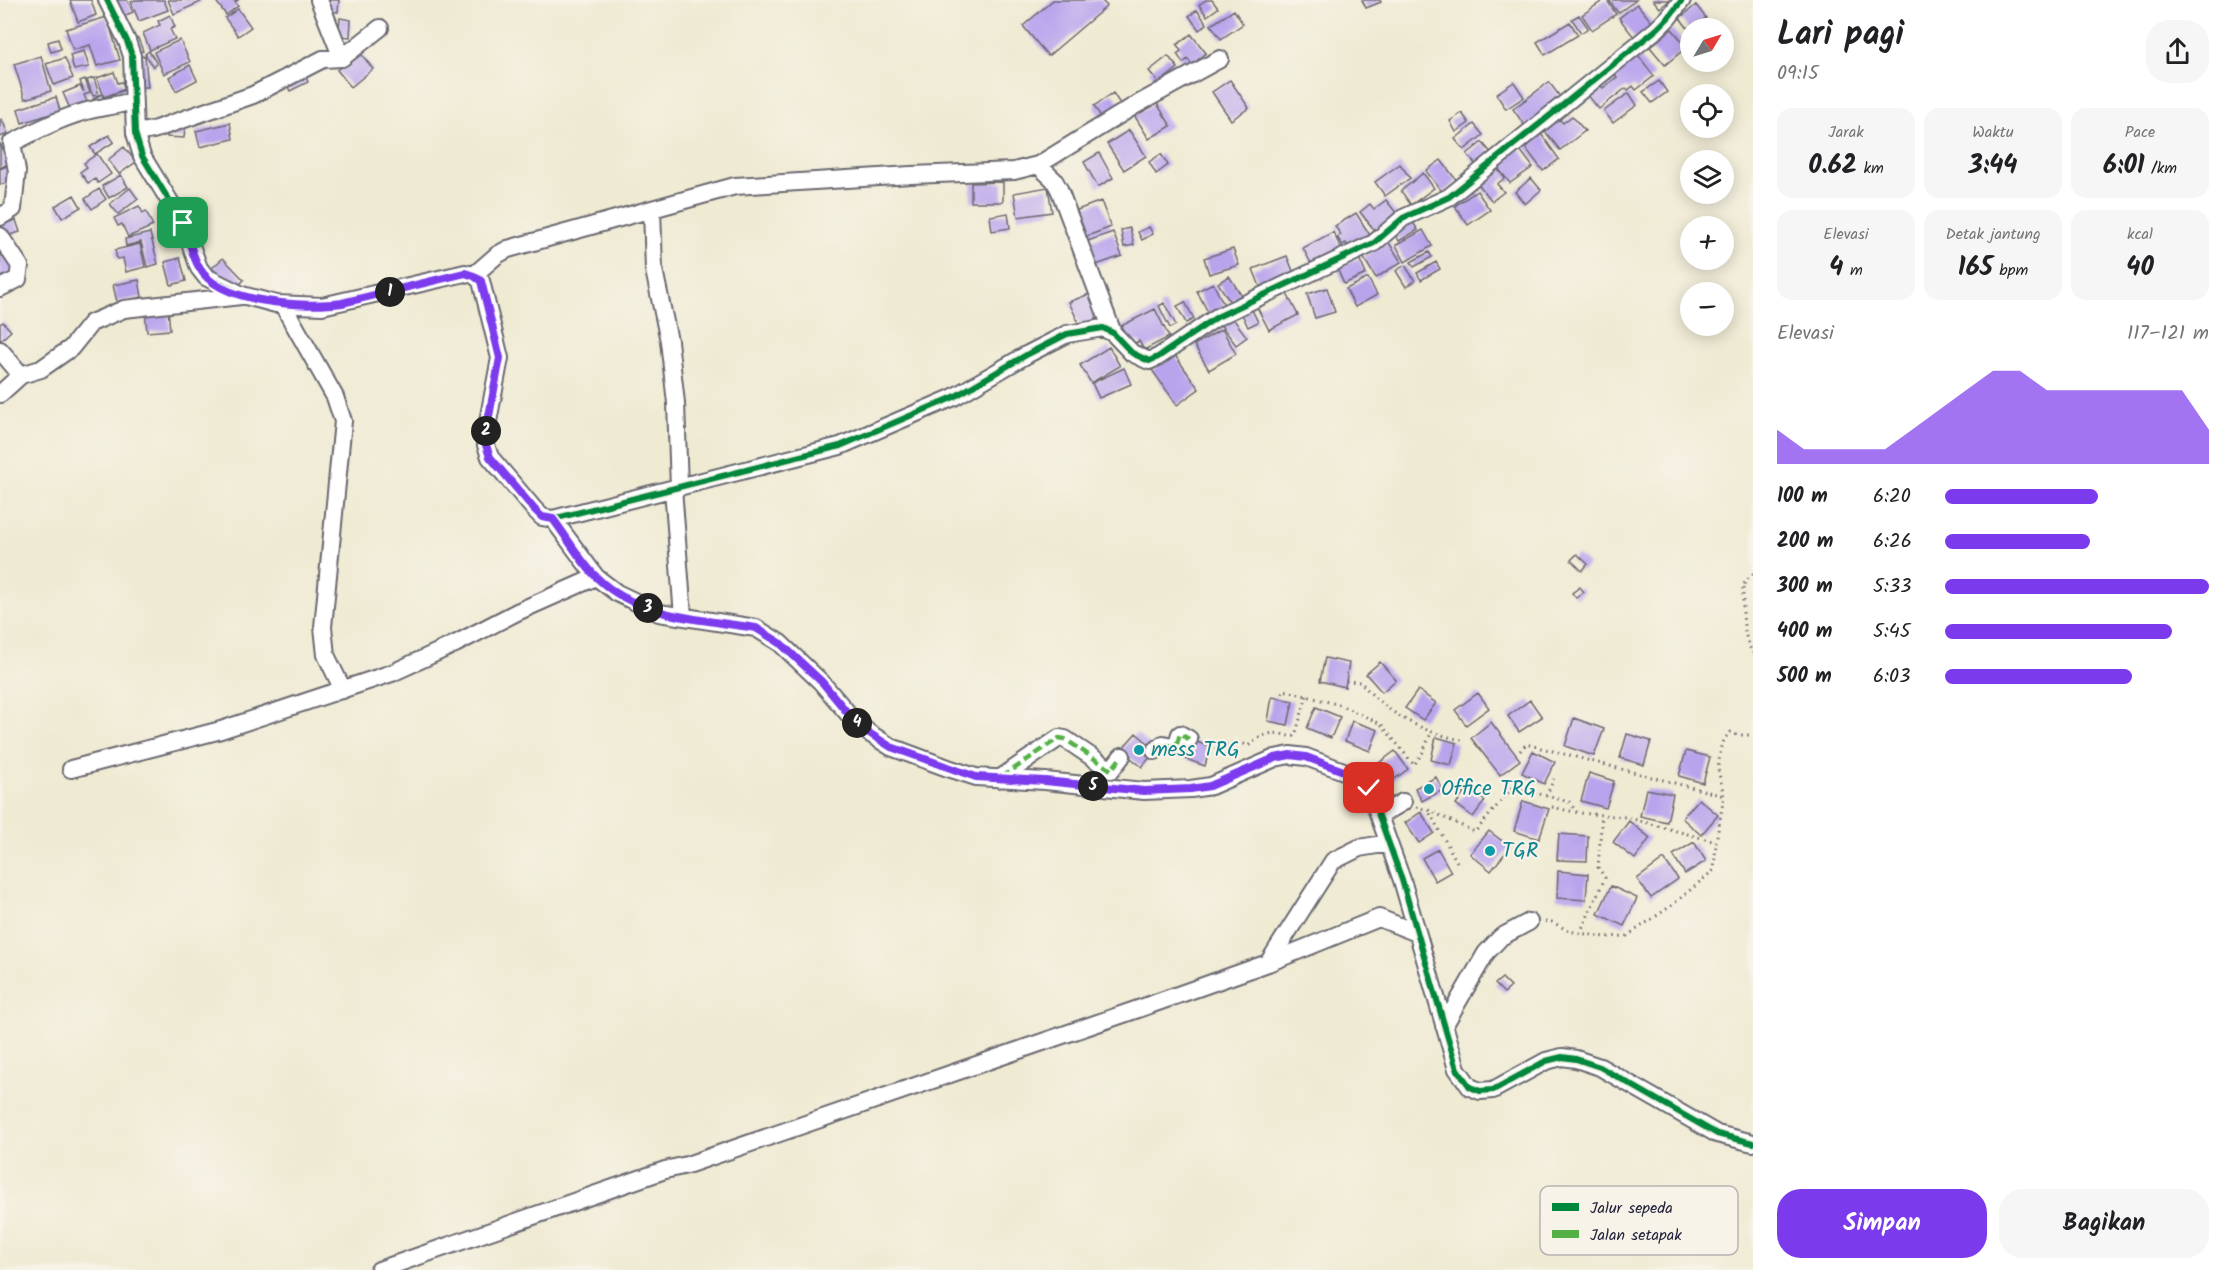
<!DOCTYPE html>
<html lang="id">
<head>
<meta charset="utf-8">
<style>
  :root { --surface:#fff; --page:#f6f6f6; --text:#202124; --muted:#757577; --accent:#7c3aed }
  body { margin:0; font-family:Kalam,sans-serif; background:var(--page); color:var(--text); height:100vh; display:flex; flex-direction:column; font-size:22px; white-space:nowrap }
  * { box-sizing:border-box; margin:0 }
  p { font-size:20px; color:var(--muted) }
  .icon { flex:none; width:33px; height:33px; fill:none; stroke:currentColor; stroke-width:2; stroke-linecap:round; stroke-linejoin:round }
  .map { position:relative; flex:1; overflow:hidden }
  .drawer { display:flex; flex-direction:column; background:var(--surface); width:480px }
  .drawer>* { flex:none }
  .needle { width:39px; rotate:52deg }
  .tools { position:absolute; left:1680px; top:18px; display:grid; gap:12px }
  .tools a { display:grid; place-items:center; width:54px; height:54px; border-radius:50%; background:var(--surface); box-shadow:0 3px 15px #0003; font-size:30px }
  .pin { position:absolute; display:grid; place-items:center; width:51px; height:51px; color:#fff; margin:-26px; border-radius:12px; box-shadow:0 3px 9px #0006 }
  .km { position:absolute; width:30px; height:30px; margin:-15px; border-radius:50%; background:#222; color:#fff; font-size:16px; line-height:30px; text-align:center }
  .round { display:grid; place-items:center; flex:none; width:63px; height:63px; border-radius:24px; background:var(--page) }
  .headline { display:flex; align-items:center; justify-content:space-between; height:102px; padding:0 24px }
  h1 { font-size:33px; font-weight:700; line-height:45px }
  .stats { display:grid; grid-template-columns:repeat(3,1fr); gap:9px; height:102px; padding:6px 24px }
  .stats div { display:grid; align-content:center; border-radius:15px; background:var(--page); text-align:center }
  .stats b { font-size:26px; font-weight:700 }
  .stats small { font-size:16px; font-weight:400 }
  .stats p { font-size:16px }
  .chart { height:168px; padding:12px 24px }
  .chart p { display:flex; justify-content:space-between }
  .chart svg { width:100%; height:108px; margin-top:6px; fill:var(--accent); opacity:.7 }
  .action { display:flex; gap:12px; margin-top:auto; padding:12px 24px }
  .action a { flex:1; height:69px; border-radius:24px; background:var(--accent); color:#fff; font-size:24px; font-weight:700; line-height:69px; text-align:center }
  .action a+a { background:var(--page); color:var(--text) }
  ul { padding:0 24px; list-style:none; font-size:20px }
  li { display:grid; grid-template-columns:96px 72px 1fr; align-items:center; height:45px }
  li i { height:15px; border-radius:8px; background:var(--accent) }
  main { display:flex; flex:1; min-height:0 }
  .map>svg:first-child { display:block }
  .building { fill:#b8a3ed }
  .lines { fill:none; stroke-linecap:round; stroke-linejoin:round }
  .minor-casing { stroke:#6a6870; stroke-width:20 }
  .path { stroke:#6a6870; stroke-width:3; stroke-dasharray:1.5 4.5; stroke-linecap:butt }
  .minor { stroke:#fff; stroke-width:16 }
  .quiet { stroke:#55b146; stroke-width:4.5; stroke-dasharray:9 4.5; stroke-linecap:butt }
  .cycleway-casing { stroke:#f7f3e8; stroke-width:10 }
  .cycleway { stroke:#00873e; stroke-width:6 }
  .route-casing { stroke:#fff; stroke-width:12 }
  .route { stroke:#7c3aed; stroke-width:8 }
  .culture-dot { fill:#0f9aa8; stroke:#f7f3e8; stroke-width:2 }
  .labels { text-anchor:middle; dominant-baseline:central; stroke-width:4.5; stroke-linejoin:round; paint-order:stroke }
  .culture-label { font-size:21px; fill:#0d838f; stroke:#f7f3e8; text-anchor:start }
  .key { fill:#f7f3e8; stroke:#b7b4b4; stroke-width:1.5 }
  .key-label { font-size:16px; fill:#22223b }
</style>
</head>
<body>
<main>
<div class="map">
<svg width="1753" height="1270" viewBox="0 0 1753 1270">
  <rect width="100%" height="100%" fill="#f7f3e8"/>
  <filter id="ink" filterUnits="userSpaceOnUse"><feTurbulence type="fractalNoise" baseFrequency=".0167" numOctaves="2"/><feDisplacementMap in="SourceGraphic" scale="12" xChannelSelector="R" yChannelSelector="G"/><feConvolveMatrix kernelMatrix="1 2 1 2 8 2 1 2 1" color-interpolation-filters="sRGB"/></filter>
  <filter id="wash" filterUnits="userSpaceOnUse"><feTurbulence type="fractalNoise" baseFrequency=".008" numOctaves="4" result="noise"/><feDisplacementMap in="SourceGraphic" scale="24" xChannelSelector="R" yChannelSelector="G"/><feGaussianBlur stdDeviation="1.35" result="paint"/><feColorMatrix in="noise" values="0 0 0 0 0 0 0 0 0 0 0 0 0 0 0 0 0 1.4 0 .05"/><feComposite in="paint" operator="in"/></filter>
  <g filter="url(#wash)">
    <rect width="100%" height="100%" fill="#efead2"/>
    <g id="blocks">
      <path class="building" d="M70,0H91L96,15L78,22Z
        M114,0H127L133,12L121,17Z
        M135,0H164L168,10L139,21L131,2Z
        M168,0H200L201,2L174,14Z
        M215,0H238L235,2L238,6L226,15Z
        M328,0H339L338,12L327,11Z
        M1053,0H1101L1107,6L1048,56L1023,26Z
        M1206,0H1212L1218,8L1207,16L1199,5Z
        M1362,0H1380L1381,2L1366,8Z
        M1604,0H1607L1616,14L1592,30L1582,15Z
        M1609,0H1636L1618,13Z
        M1653,0H1670L1660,8Z
        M1637,4L1655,26L1637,41L1619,18Z
        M1696,5L1706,18L1690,28V31L1680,18Z
        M238,9L251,27L238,36L225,18Z
        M1197,10L1207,24L1199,30L1189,16Z
        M1234,10L1243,24L1221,39L1211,25Z
        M170,15L175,27L170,29L175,39L150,50L143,33L160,25L158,21Z
        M1579,15L1588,28L1581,33L1572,19Z
        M107,17L120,60L97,66L90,45L73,50L66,29Z
        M340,18L351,20L350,37L338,36Z
        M1570,22L1578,35L1545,55L1537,42Z
        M1672,29L1687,47L1665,65L1650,47Z
        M1191,34L1206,53L1192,65L1188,59L1183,63L1177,54L1181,51L1177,45Z
        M138,38L143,51L134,54L130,42Z
        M58,39L61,49L51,52L48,42Z
        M180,40L190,62L164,74L154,52Z
        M84,51L89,67L74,70L70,55Z
        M149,51L157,64L153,67L145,54Z
        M359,51L373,69L351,87L337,70Z
        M1638,55L1654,76L1636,90L1633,86L1628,90L1626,88L1599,109L1586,93L1599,83L1603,88L1617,77L1614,73Z
        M41,56L51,91L25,99L14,64Z
        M145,56L148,87H138L135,57Z
        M1168,56L1178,68L1159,83L1149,71Z
        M65,58L73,78L54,85L46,64Z
        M190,65L197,80L176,91L169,77Z
        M114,72L118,83L122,82L125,89L104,97L97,78Z
        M304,74L308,82L290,91L286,83Z
        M94,78L99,95L93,96L87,80Z
        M85,79L90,93L84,95L89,106L72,113L63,93L80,86L84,92L80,81Z
        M1230,80L1249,108L1231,120L1212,92Z
        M1659,81L1667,92L1652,103L1643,92Z
        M1514,82L1524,97L1506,109L1496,94Z
        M1549,82L1564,102L1527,129L1513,109Z
        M125,90L128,98L114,103L111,95Z
        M1113,93L1122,107L1103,120L1094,106Z
        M1629,93L1637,105L1613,123L1604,111Z
        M102,94L104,100L96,104L93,99Z
        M56,97L60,111L22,123L18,109Z
        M1156,102L1171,126L1149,139L1134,115Z
        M1462,113L1469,123L1456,132L1450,121Z
        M1572,116L1585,131L1560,150L1543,129L1558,118L1563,123Z
        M2,119L8,134L0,137V120Z
        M230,123L233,139L200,147L196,131Z
        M1474,124L1483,135L1464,150L1455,139Z
        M167,127L185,128L184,138L167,137Z
        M1129,130L1146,156L1124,170L1107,144Z
        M1539,131L1559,159L1543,171L1522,143Z
        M109,135L114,142L95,154L90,147Z
        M1482,142L1492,154L1477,166L1467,154Z
        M0,143L8,164L0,168Z
        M1517,146L1533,167L1510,183L1497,167Z
        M124,147L136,162L119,174L108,160Z
        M1099,153L1113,178L1098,187L1084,162Z
        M97,154L111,174L98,183L95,179L88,183L80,172L87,167L84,163Z
        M1161,154L1168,165L1156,174L1149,162Z
        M1441,160L1457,181L1443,193L1426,171Z
        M1400,164L1410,178L1385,196L1375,182Z
        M9,165L14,179L0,185V169Z
        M1494,165L1505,178L1497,184L1504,192L1492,201L1475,180Z
        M1423,173L1434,188L1411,205L1401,191Z
        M121,175L128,187L109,198L102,186Z
        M1531,178L1541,190L1525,204L1515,192Z
        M1003,182V202H971V183Z
        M1048,187L1052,212L1018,217L1014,193Z
        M130,188L138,199L118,214L110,204Z
        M99,189L106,199L92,209L85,199Z
        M1477,191L1490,210L1468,225L1455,206Z
        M74,195L81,207L62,218L55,206Z
        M1386,200L1397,214L1379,236L1360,212L1370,204L1374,209Z
        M1101,201L1111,227L1082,238L1072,212Z
        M139,206L143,213L146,211L153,226L128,237L122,224L118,226L114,218Z
        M1008,213L1010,228L992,231L990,216Z
        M1356,213L1371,237L1350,250L1346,243L1342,245L1337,237L1341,235L1335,226Z
        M1410,218L1418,230L1399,241L1392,228Z
        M16,220L20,232L3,237L0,225Z
        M1149,227L1153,234L1142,240L1138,232Z
        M1130,228L1134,245L1124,247L1121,230Z
        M1423,230L1432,246L1405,262L1396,245Z
        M1113,232L1122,256L1093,266L1085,242Z
        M1333,232L1342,250L1312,265L1303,248Z
        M150,233L158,264L147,267L141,242L126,246L125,239Z
        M1388,241L1401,262L1376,278L1363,257Z
        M140,244L145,267L126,272L123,258L117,259L115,250Z
        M1233,249L1239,265L1209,274L1204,258Z
        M4,250L17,267L0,280V253Z
        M1429,252L1432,257L1414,267L1411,262Z
        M1287,256L1295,276L1261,289L1253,269Z
        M180,258L186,281L171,285L165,262Z
        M223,258L244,280L233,291L212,268Z
        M1359,258L1366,274L1344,284L1337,268Z
        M1436,262L1440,269L1421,280L1417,273Z
        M1405,265L1415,281L1406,287L1396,271Z
        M1229,276L1241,295L1230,302L1218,283Z
        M1368,278L1377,295L1355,307L1346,289Z
        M139,280L142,297L117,302L113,285Z
        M1213,283L1226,309L1210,316L1197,291Z
        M1327,288L1335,312L1315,318L1307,294Z
        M1286,292L1298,315L1269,330L1257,307Z
        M1092,293L1102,316L1080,326L1069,302Z
        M1185,302L1194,319L1186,323L1177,306Z
        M1164,303L1176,325L1170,328L1159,306Z
        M168,308L170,330L147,332L145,310Z
        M1251,308L1258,322L1248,327L1241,312Z
        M1155,309L1169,337L1144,350L1139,341L1131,345L1121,326Z
        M1231,316L1247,337L1236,345L1220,324Z
        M3,322L11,331L0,341V324Z
        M1222,329L1236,354L1209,370L1194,345Z
        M1109,347L1120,366L1091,383L1080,365Z
        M1174,354L1199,389L1177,405L1152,370Z
        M1124,368L1131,384L1099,398L1092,383Z
        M1577,554L1588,564L1582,571L1571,560Z
        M1580,587L1584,592L1576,598L1572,593Z
        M1325,658L1349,663L1345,687L1320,681Z
        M1380,662L1396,680L1382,692L1366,674Z
        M1418,690L1436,703L1423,720L1405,708Z
        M1478,693L1489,708L1466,725L1455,710Z
        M1272,697L1293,701L1288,725L1268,721Z
        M1530,700L1542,717L1519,732L1508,716Z
        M1316,707L1340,717L1331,738L1307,728Z
        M1574,718L1604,729L1594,756L1565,746Z
        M1352,721L1378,730L1370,751L1345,741Z
        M1491,722L1520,760L1500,775L1471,738Z
        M1136,733L1156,750L1142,767L1121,750Z
        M1627,734L1651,741L1644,765L1620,758Z
        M1436,737L1457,743L1451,765L1431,760Z
        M1189,739L1210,747L1205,766L1183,758Z
        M1395,751L1408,769L1392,781L1379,763Z
        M1533,751L1555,762L1544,784L1522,773Z
        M1686,751L1710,757L1703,783L1679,776Z
        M1589,773L1614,781L1606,808L1581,801Z
        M1436,777L1443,790L1422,801L1415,788Z
        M1468,788L1485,801L1473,817L1456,804Z
        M1646,789L1673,794L1667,822L1640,816Z
        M1699,799L1718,815L1701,835L1682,818Z
        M1523,801L1549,809L1539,839L1514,831Z
        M1421,812L1434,833L1419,843L1405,823Z
        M1629,821L1650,838L1635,859L1613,842Z
        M1489,831L1510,847L1491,871L1470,854Z
        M1559,834L1588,836L1587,861L1557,860Z
        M1694,842L1706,861L1685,874L1673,855Z
        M1438,849L1451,872L1435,881L1422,858Z
        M1664,859L1678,879L1651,898L1637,879Z
        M1558,871L1588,874L1586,900L1557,898Z
        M1611,886L1637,898L1624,926L1598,914Z
        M1502,978L1511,987L1504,993L1495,984Z"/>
    </g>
  </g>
  <g filter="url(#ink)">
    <use href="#blocks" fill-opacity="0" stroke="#6a6870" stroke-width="1.5"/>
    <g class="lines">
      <g class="minor-casing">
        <path id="minor" d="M107,0L127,41L132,56L135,133L142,156L183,223L199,268L206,277L242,295L276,304L322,306L465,273L474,275L481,281L500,358L486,432V445L490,457L534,509L542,517L553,519L840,446L954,397L1028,354L1067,334L1103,328L1113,333L1132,353L1149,361L1158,357L1217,317L1374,243L1403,218L1449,197L1657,29L1669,17L1682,0
          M319,0L342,58
          M135,133L153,130L253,95L323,59L342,58L380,28
          M1038,165L1054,180L1059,189L1113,333
          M652,209L654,270L669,341L676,403L679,488
          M0,217L13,209L17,171L12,143C38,130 66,115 95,109C108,106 120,105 133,101
          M0,236L20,266L18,279L0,288
          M474,275L497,255L508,249L735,186L911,175L1014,171L1038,165L1134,106L1220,59
          M283,305L335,397L343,421L323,627L326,655L343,690
          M0,350L21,375
          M0,394L21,375L41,369L71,348L91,323L124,309L241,296
          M673,489L683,616
          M553,519L596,577L617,593L659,613L756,628L780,643L821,682L851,717L869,733L891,747L948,768L976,777L1045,781L1144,791L1191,789L1211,786L1275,758L1290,755L1306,757L1357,776L1369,788L1402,880L1457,1069L1470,1087L1480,1091L1493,1090L1546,1061L1562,1057L1576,1059L1600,1067L1717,1134L1753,1143
          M1155,751L1163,744L1176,747L1180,734L1189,739
          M71,769L221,730L392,673L455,644L517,612L596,577
          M999,779L1059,738L1065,739L1111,770L1122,756
          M1379,816L1403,802
          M1268,963L1333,861L1359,848L1389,843
          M1444,1026L1486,953L1501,937L1529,922
          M379,1270L665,1170L687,1165L1141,1008L1268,963L1379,918L1417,933"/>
      </g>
      <path class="path" d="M1753,574L1743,585C1743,607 1741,634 1753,653
        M1346,681L1361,682C1385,713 1424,733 1462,740
        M1280,699L1284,690L1340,705L1381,724L1414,765L1423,752L1431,733
        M1215,750C1225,745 1236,739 1248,746C1258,738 1267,731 1281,734C1287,735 1288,737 1295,736L1307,695
        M1520,751L1526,744L1724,796
        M1546,796L1554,779
        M1416,807L1428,810
        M1552,807L1579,813L1626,817L1716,842L1724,796L1718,769L1721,747L1725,738L1731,732L1737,735H1753
        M1457,862L1428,810L1475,832L1513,787L1569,802L1577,812
        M1545,922H1552L1569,931L1586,934L1606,937L1627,936L1671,906L1714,870L1716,843
        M1580,933L1605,878L1598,867L1602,815"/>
      <use href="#minor" class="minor"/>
      <path class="quiet" d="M1155,751L1163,744L1176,747L1180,734L1189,739
        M1002,777L1059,738L1065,739L1111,770L1122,756"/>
      <g class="cycleway-casing">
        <path id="cycleway" d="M107,0L127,41L132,56L135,133L142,156L183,223L199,268L206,277L242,295L276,304L322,306L465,273L474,275L481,281L500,358L486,432V445L490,457L534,509L542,517L553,519L840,446L954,397L1028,354L1067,334L1103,328L1113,333L1132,353L1149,361L1158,357L1217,317L1374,243L1403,218L1449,197L1657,29L1669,17L1682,0
          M553,519L596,577L617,593L659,613L756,628L780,643L821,682L851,717L869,733L891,747L948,768L976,777L1045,781L1144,791L1191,789L1211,786L1275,758L1290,755L1306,757L1357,776L1369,788L1402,880L1457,1069L1470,1087L1480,1091L1493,1090L1546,1061L1562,1057L1576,1059L1600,1067L1717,1134L1753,1143"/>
      </g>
      <use href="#cycleway" class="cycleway"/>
    </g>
  </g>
  <g class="lines" filter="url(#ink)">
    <g class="route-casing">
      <path id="route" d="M183,223C189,237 191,254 199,267C218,304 307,308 342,303L465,273L474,276L481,281L500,358L486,432V445L490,457L534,509L542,517L553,519C569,540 584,568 604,584C644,618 707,620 756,628L780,643L822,682L851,717L869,733L891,747L976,777L1045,781L1144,791L1191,789L1210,786L1275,758L1290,755L1306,757L1357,776L1369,788"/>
    </g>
    <use href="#route" class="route"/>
  </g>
  <g class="culture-dot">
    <circle cx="1139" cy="750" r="6"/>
    <circle cx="1429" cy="789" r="6"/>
    <circle cx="1490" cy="851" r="6"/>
  </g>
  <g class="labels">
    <g class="culture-label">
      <text x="1151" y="750">mess TRG</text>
      <text x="1441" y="789">Office TRG</text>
      <text x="1502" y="851">TGR</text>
    </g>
  </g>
  <rect x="1540" y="1186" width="198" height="69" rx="9" class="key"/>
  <rect x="1552" y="1203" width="27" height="8" fill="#00873e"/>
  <rect x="1552" y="1230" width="27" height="8" fill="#55b146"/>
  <g class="key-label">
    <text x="1590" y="1213">Jalur sepeda</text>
    <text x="1590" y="1240">Jalan setapak</text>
  </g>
</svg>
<div class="tools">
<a><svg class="needle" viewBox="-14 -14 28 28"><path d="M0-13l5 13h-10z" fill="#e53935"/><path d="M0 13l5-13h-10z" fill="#757577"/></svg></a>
<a><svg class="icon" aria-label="locate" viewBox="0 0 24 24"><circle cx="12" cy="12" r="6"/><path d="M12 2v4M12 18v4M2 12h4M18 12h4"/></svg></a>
<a><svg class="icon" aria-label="layers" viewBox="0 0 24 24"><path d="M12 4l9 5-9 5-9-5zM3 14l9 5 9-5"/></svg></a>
<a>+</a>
<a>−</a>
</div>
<div class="pin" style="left:183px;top:223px;background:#1e9e55"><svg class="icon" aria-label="arrive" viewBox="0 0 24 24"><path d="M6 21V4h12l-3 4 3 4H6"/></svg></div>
<div class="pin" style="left:1369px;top:788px;background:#d93025"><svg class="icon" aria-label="check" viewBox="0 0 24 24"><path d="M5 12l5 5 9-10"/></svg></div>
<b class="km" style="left:390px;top:292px">1</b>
<b class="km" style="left:486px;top:431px">2</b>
<b class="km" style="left:648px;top:608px">3</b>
<b class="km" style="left:857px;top:723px">4</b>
<b class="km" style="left:1093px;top:786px">5</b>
</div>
<section class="drawer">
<div class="headline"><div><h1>Lari pagi</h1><p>09:15</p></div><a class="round"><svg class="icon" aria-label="share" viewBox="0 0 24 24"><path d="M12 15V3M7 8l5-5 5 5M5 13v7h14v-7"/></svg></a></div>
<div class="stats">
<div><p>Jarak</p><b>0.62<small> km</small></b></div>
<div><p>Waktu</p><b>3:44</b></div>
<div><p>Pace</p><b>6:01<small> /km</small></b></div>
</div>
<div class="stats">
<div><p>Elevasi</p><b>4<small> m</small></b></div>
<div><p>Detak jantung</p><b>165<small> bpm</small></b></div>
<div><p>kcal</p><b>40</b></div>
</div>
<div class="chart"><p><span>Elevasi</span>117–121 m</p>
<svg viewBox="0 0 160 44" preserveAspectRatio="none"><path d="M0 44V30L10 38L20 38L30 38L40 38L50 30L60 22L70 14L80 6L90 6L100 14L110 14L120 14L130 14L140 14L150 14L160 30V44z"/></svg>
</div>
<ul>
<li><b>100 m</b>6:20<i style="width:58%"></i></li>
<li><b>200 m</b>6:26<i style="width:55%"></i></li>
<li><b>300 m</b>5:33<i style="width:100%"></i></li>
<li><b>400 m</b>5:45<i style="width:86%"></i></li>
<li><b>500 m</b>6:03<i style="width:71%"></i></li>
</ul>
<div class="action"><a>Simpan</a><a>Bagikan</a></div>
</section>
</main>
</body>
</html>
